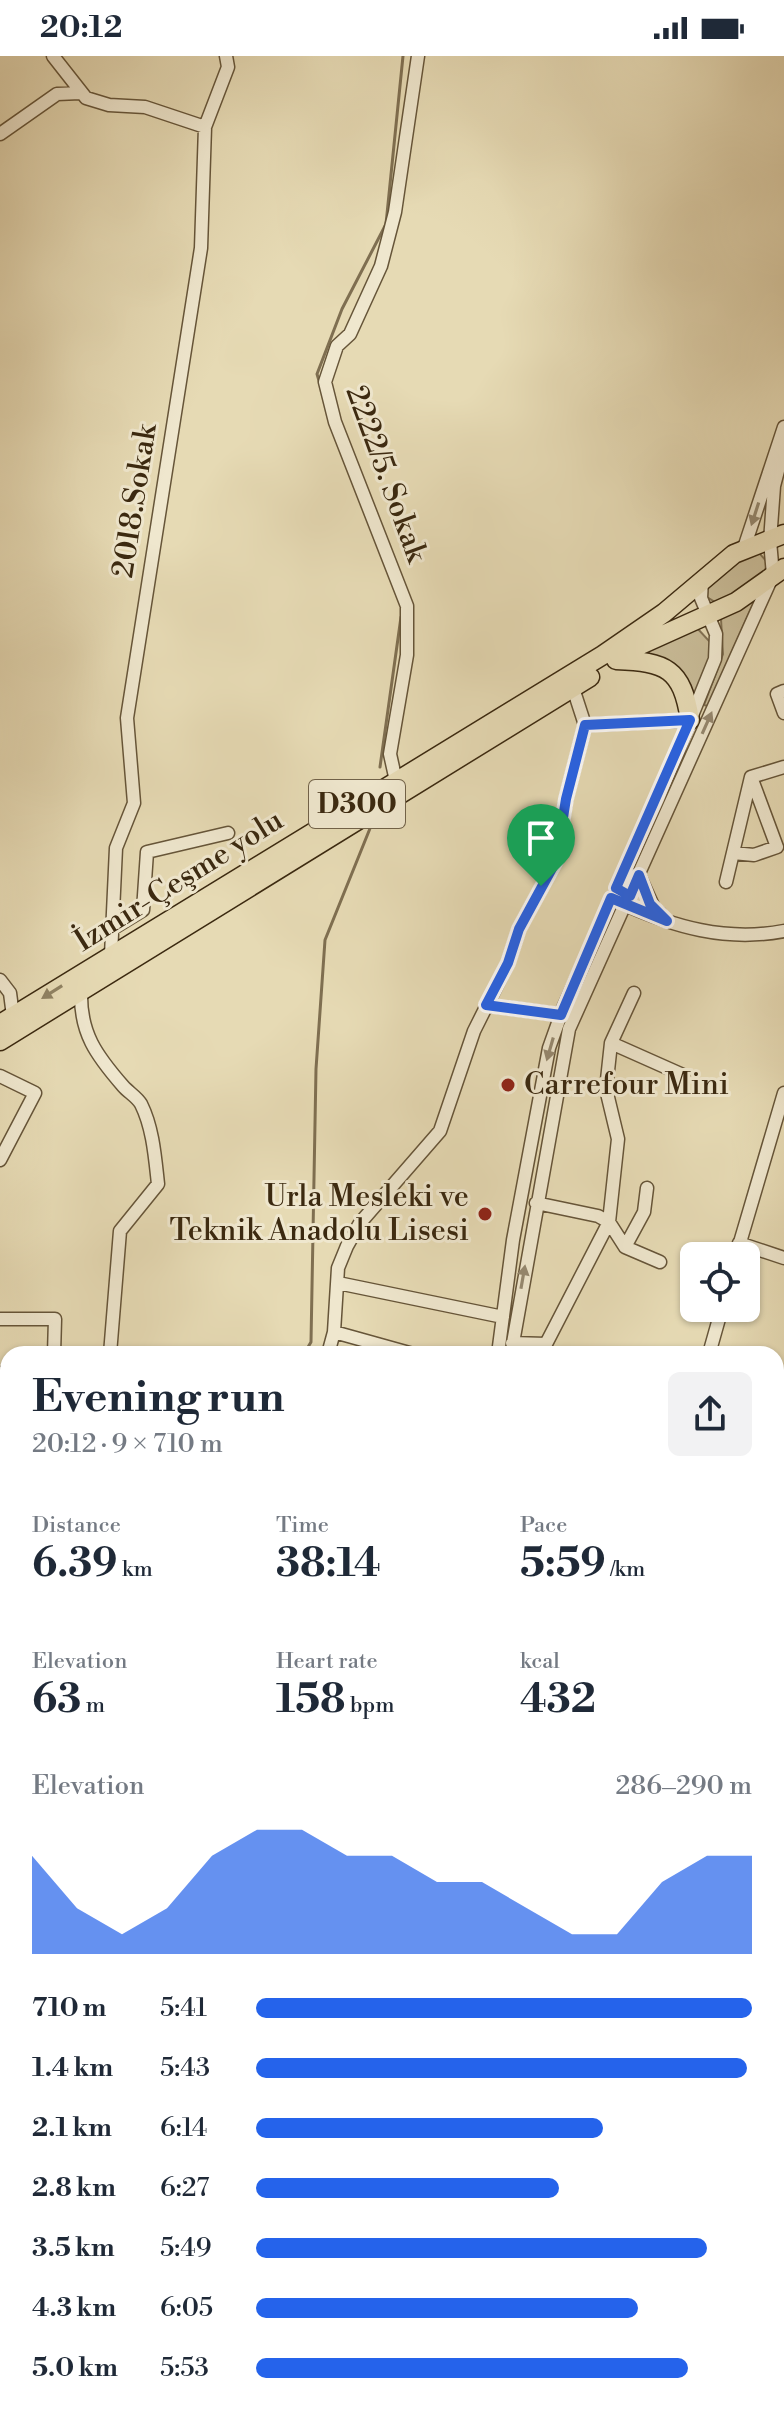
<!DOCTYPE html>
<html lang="en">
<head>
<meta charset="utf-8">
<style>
  :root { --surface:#fff; --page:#f2f2f3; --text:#1f2937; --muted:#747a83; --accent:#2563eb }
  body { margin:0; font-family:"Libre Bodoni",serif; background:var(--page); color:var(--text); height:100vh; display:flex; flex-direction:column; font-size:30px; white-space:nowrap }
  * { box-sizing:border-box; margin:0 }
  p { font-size:26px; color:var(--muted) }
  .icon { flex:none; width:44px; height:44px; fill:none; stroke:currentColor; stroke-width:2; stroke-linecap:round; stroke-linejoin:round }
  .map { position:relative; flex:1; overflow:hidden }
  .details { position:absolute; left:0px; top:1290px; width:784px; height:1068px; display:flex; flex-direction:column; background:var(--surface); border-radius:24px 24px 0 0; box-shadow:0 2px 6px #0004 }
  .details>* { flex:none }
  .buttons { position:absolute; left:680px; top:1186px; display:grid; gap:16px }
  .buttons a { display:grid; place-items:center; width:80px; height:80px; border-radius:12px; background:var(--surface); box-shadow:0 2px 6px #0004; font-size:40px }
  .pin { position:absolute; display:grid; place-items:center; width:68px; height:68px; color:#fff; margin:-82px -34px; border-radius:50% 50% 50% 0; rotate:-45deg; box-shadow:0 0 8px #0007 }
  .pin .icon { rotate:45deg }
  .round { display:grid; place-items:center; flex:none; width:84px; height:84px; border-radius:12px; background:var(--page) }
  .head { display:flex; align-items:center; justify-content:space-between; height:136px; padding:0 32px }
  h1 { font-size:44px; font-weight:800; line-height:60px }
  .figures { display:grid; grid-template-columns:repeat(3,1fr); gap:12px; height:136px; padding:8px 32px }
  .figures div { display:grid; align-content:center }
  .figures b { font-size:40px; font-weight:800 }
  .figures small { font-size:22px; font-weight:400 }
  .figures p { font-size:22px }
  .chart { height:224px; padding:16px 32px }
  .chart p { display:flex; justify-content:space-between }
  .chart svg { width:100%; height:144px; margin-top:8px; fill:var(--accent); opacity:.7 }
  ul { padding:0 32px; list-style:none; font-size:26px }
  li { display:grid; grid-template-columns:128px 96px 1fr; align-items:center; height:60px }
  li i { height:20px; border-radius:10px; background:var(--accent) }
  .status { display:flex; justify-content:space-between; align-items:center; height:56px; padding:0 40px; background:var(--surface); direction:ltr }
  .status svg { height:22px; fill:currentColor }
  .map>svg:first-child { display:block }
  .green { fill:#c9bc98; stroke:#827254; stroke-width:2 }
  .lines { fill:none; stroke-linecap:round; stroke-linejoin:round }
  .stream { stroke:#7f6f51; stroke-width:3 }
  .minor-casing { stroke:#665539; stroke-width:15 }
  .major-casing { stroke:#3b2910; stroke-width:19 }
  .highway-casing { stroke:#3b2910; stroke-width:21 }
  .minor { stroke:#efe7ce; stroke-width:12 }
  .major { stroke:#e6dab4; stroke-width:16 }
  .highway { stroke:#e6dab4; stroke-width:18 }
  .oneway { fill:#95886f }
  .oneway2 { fill:#908262 }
  .route-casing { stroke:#fff; stroke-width:16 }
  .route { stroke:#2563eb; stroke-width:10 }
  .poi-dot { fill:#8f2418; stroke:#efe7ce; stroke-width:3 }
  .labels { text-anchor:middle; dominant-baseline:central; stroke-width:6; stroke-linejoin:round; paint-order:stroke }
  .shield { fill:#efe7ce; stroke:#716249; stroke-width:2 }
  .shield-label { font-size:28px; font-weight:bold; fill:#3b2910 }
  .street-label { font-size:30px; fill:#3b2910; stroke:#efe7ce }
  .poi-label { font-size:30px; fill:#3b2910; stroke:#efe7ce; text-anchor:start }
</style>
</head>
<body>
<div class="status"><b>20:12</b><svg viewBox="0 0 49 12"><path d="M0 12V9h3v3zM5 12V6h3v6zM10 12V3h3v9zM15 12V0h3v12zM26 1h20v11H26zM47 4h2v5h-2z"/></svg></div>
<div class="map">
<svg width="784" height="2358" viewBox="0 0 784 2358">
  <rect width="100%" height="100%" fill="#e6dab4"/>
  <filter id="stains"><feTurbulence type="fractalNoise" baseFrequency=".0025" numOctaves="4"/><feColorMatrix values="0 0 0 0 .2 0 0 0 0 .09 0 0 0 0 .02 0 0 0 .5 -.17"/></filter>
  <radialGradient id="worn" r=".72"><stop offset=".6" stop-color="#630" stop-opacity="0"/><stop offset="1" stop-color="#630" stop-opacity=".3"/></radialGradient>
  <path class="green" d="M753,497L760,498L768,507L760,526L715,546L707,541L709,524Z
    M755,544L708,650L704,649L723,598L721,563Z
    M697,572L711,587L710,603L696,642L640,597Z
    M776,1397L784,1398V1621L776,1622Z
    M776,2164L784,2180V2238L776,2230Z"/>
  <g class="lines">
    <path class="stream" d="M320,328L317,318L342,253L386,168L403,0
      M380,711L401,561
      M304,1298L311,1286L316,1013L325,884L373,765
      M311,2350L319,2358"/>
    <g class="minor-casing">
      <path id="minor" d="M53,0L86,42L109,49L145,51L205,71
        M0,78L57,38L80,37
        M744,492L784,371
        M784,635L777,638L784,657
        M585,669L690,664
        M396,725L390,698L407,599V550L335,366L325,326L337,290L350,278L381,210L395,156L418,0
        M733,797L754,799L777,791L751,721
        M639,819L655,854
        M726,826L751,721L784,711
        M623,837L660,857
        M621,847C674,871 726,886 784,875
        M112,873L143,854L147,796L228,777
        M111,899L116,792L134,747L127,662L201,192L205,71L228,11L226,0
        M0,924L10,937L13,960
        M81,936C80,977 96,999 123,1030C128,1036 137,1041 141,1048C153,1072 155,1101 158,1128L120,1175L110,1298
        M486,949L561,959
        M611,987L683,1019
        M0,1020L35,1037L0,1104
        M536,1147L598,1160L609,1166L625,1191L660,1206
        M739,1187L784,1202
        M625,1191L644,1156L647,1132
        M736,1200L784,1037
        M338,1227L503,1261
        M0,1263H55L54,1298
        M334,1276L413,1298
        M512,1287L546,1288L609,1166L618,1083L606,1033L611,987L634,937
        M328,1298L334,1276L338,1212L347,1190L360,1167L440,1075L474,975L508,907L519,873L556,805L566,743L585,669L573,632
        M498,1298L513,1184L549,992L564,950L658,743L715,603L716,578L701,542L702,524
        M511,1298L569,973L773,519L770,485L774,430L784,392
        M709,1298L722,1252
        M0,1317L8,1320
        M776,1360H784
        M0,1454L8,1452
        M0,1629L8,1630
        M776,1748L784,1734
        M776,1781L784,1787
        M0,1800H8
        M776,1875L784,1870
        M0,1878L8,1861
        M0,1891L8,1895
        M776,1946L784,1955
        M776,2044L780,2050L778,2107L784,2119
        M776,2164L784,2162
        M0,2197H8
        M776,2239L784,2250
        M0,2302H8
        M776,2310L784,2312
        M27,2350V2358
        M87,2350L88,2358
        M291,2350L297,2358
        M321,2350L329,2358
        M390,2350L394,2358
        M414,2350L420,2358
        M489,2350L492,2358
        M552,2350L554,2358
        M748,2350L775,2358
        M195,2358L197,2350
        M352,2358L362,2350
        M599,2358L604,2350"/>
    </g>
    <g class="major-casing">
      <path id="major" d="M0,1582L8,1583
        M776,1643L784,1647"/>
    </g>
    <g class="highway-casing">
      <path id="highway" d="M618,603L636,591L736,546L784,512
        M616,604C666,606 682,612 690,664
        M0,968L603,599L664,557L734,498L784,478
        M0,985L590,621"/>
    </g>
    <use href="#minor" class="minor"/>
    <use href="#major" class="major"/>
    <use href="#highway" class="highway"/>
  </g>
  <defs><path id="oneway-solid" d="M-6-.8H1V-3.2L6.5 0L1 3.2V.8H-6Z" transform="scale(2)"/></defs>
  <g class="oneway">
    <use href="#oneway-solid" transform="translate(755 458) rotate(108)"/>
    <use href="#oneway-solid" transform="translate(707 667) rotate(-66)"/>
    <use href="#oneway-solid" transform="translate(550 993) rotate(106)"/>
    <use href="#oneway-solid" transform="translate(523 1221) rotate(-80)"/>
  </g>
  <use class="oneway2" href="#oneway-solid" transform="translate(52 936) rotate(148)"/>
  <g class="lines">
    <g class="route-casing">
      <path id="route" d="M690,664L616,832L630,840L639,819L650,848L667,865L611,842L561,959L486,949L508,907L519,873L556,805L566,743L585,669Z"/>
    </g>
    <use href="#route" class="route"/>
  </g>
  <g class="poi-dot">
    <circle cx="508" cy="1029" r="8"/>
    <circle cx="485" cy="1158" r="8"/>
  </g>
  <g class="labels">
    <rect class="shield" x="309" y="724" width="96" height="48" rx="6"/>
    <g class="shield-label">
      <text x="357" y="748">D300</text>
    </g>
    <g class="street-label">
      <text transform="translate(386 418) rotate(70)">2222/5. Sokak</text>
      <text transform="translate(135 445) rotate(-81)">2018.Sokak</text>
      <text transform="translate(179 825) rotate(-32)">İzmir-Çeşme yolu</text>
    </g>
    <g class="poi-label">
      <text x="524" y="1029">Carrefour Mini</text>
      <text x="469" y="1141" text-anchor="end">Urla Mesleki ve<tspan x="469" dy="34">Teknik Anadolu Lisesi</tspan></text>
    </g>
  </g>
  <rect width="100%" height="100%" filter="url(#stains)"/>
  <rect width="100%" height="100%" fill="url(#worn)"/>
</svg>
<div class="buttons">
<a><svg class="icon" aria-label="locate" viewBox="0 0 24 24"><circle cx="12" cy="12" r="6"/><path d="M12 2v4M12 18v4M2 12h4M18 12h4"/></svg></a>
</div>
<div class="pin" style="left:541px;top:830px;background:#1e9e55"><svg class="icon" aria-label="arrive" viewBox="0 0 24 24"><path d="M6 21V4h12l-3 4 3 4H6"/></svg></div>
<section class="details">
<div class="head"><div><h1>Evening run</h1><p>20:12 · 9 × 710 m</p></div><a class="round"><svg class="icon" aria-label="share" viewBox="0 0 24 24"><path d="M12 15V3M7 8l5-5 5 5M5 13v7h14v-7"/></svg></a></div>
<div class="figures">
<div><p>Distance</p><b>6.39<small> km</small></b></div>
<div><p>Time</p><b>38:14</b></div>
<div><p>Pace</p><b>5:59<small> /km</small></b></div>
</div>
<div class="figures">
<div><p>Elevation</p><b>63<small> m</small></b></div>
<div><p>Heart rate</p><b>158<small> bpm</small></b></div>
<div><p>kcal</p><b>432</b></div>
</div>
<div class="chart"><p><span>Elevation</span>286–290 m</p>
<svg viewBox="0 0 160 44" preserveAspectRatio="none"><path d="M0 44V14L10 30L20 38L30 30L40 14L50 6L60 6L70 14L80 14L90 22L100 22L110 30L120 38L130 38L140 22L150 14L160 14V44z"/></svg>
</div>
<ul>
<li><b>710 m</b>5:41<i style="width:100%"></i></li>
<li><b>1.4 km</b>5:43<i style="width:99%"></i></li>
<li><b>2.1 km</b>6:14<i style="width:70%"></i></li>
<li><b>2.8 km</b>6:27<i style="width:61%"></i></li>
<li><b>3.5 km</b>5:49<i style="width:91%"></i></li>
<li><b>4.3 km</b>6:05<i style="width:77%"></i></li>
<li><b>5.0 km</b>5:53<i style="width:87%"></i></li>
</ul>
</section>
</div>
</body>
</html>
